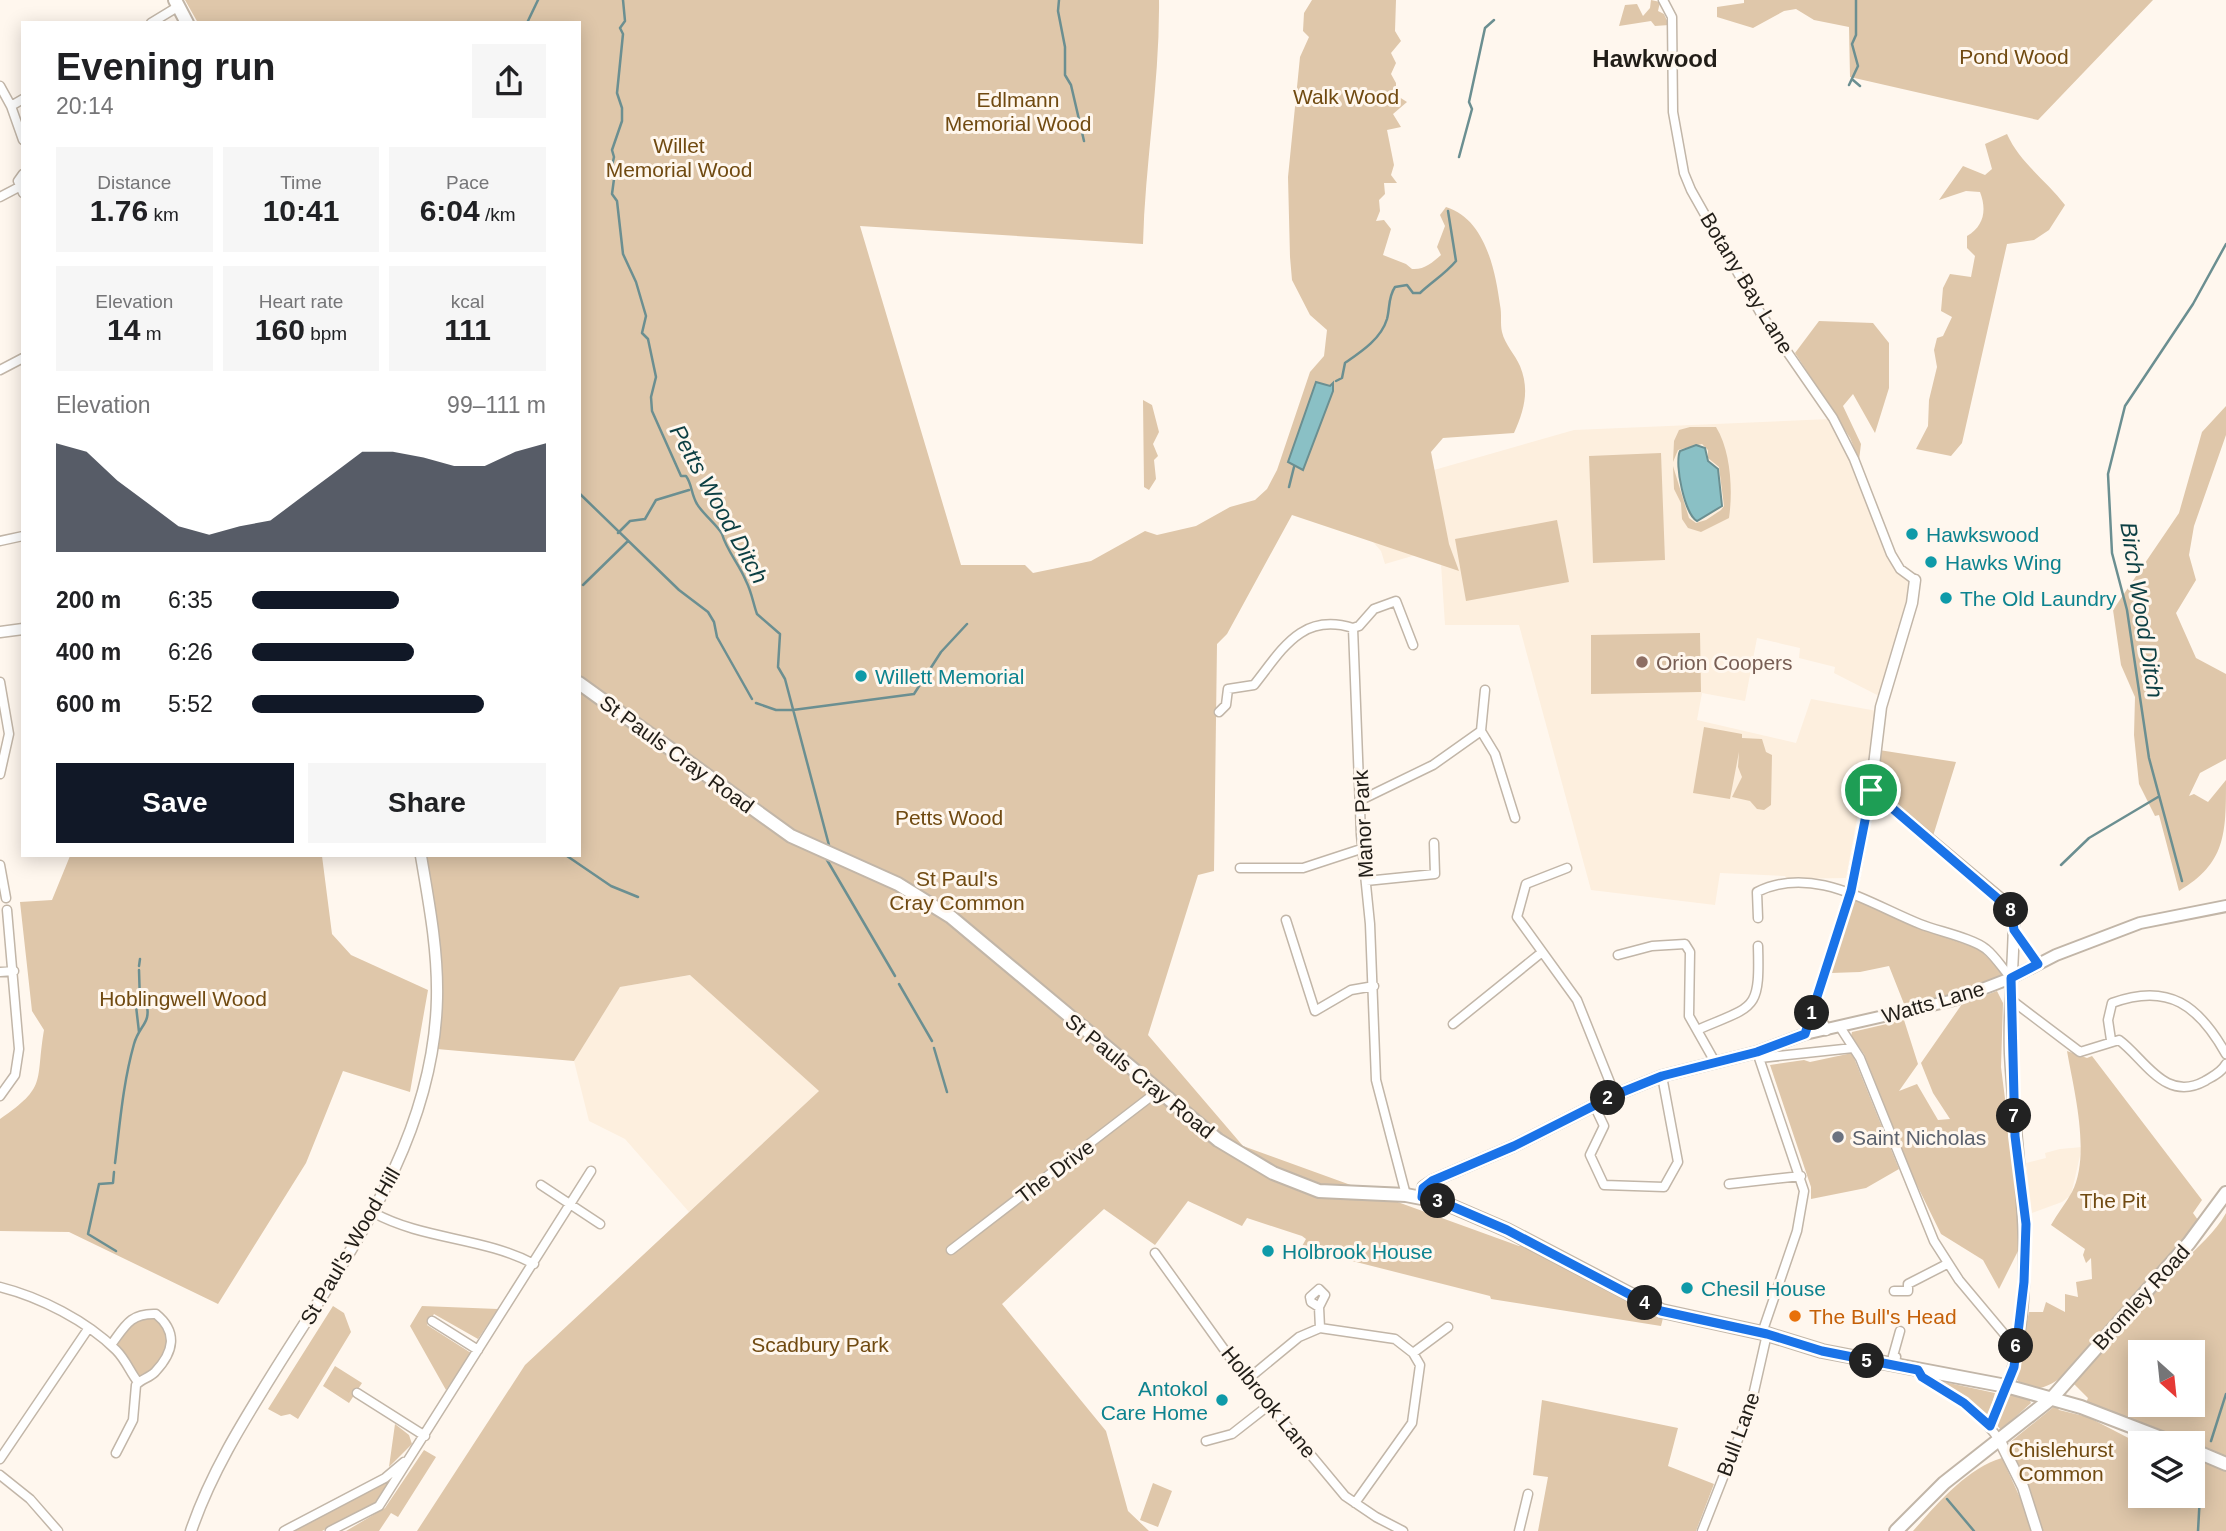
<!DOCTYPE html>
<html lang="en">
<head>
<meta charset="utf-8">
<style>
  :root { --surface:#fff; --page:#f6f6f6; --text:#202124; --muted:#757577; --accent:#111827 }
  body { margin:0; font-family:Arial,sans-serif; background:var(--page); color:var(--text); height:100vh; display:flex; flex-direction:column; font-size:26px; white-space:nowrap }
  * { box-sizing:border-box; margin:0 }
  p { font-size:23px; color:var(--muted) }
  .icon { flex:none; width:38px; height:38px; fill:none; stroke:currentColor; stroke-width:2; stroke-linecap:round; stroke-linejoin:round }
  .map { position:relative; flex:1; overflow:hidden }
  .drawer { position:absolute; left:21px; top:21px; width:560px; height:836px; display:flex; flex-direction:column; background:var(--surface); border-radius:0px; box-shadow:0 4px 18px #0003 }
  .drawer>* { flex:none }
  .needle { width:46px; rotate:153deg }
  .fabs { position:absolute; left:2128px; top:1340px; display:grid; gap:14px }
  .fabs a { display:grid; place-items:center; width:77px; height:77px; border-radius:0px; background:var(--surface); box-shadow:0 4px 18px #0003; font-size:35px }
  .pin { position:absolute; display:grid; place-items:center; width:60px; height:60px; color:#fff; margin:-30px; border:4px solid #fff; border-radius:50%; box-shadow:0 2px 7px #0007 }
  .km { position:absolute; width:35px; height:35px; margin:-18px; border-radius:50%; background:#222; color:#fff; font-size:19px; line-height:35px; text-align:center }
  .round { display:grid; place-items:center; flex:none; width:74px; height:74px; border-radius:0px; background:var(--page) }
  .summary { display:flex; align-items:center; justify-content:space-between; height:119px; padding:0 35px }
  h1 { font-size:38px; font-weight:700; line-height:52px }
  .stats { display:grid; grid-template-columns:repeat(3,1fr); gap:10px; height:119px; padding:7px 35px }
  .stats div { display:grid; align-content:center; border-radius:0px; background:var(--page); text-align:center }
  .stats b { font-size:30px; font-weight:700 }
  .stats small { font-size:19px; font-weight:400 }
  .stats p { font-size:19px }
  .chart { height:196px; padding:14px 35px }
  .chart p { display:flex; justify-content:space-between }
  .chart svg { width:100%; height:126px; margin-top:7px; fill:var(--accent); opacity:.7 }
  .button { display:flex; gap:14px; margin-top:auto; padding:14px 35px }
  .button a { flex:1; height:80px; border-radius:0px; background:var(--accent); color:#fff; font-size:28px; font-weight:700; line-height:80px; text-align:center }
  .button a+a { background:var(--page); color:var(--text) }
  ul { padding:0 35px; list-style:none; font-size:23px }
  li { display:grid; grid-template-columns:112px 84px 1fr; align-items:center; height:52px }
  li i { height:18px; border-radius:9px; background:var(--accent) }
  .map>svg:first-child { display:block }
  .built { fill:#fdefde }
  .green { fill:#dfc7aa; fill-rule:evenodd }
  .water { fill:#8ac0c5; stroke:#6b8f91; stroke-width:2 }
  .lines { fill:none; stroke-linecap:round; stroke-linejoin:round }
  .stream { stroke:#6b8f91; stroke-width:2.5 }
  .minor-casing { stroke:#c2b6a8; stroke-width:11 }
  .tertiary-casing { stroke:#c2b6a8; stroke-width:13 }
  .secondary-casing { stroke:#c2b6a8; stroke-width:14 }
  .primary-casing { stroke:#c2b6a8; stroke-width:16 }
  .minor { stroke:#fff; stroke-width:8 }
  .tertiary { stroke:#fff; stroke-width:10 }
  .secondary { stroke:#fff; stroke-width:10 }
  .primary { stroke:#fff; stroke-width:12 }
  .route-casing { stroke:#fff; stroke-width:14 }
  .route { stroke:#1a73e8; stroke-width:9 }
  .culture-dot { fill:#0f9aa8; stroke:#fff7ee; stroke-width:2.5 }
  .education-dot { fill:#8d6e63; stroke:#fff7ee; stroke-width:2.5 }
  .worship-dot { fill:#6b7280; stroke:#fff7ee; stroke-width:2.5 }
  .food-dot { fill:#e8710a; stroke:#fff7ee; stroke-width:2.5 }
  .labels { text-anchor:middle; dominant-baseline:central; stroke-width:6; stroke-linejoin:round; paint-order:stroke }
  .park-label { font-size:21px; fill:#704a11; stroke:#fff7ee }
  .street-label { font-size:21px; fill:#221e18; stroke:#fff7ee }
  .culture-label { font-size:21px; fill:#0d838f; stroke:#fff7ee; text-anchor:start }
  .education-label { font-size:21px; fill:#785e54; stroke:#fff7ee; text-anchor:start }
  .worship-label { font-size:21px; fill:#5b616d; stroke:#fff7ee; text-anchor:start }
  .food-label { font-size:21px; fill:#c56008; stroke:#fff7ee; text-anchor:start }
  .water-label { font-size:23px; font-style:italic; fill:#0c3f43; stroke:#fff7ee }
  .quarter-label { font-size:24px; font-weight:bold; fill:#221e18; stroke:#fff7ee }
</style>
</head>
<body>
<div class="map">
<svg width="2226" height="1531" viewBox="0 0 2226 1531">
  <rect width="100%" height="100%" fill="#fff7ee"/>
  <path class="built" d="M1830,419L1853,457L1880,535L1913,586L1902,622L1897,628L1899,631L1881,697L1834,673L1835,667L1799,658L1800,648L1757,638L1745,701L1702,693L1697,720L1796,743L1811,699L1877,711L1846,878L1787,879L1785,876L1720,873L1715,905L1591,890L1519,625H1445L1441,564L1426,552L1385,564L1381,551L1367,535L1427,472L1574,430Z
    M691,975L819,1091L689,1212L625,1139L589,1121L574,1061L620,987Z
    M2082,1147L2071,1195L2062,1202L2032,1213L2026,1163L2046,1158L2045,1153L2060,1149Z"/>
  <path class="green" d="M185,0H1159C1160,81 1145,163 1143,244L860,226L961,565H1025L1033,573L1091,561L1145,531L1157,535L1196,526L1230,507L1255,500L1267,489L1277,470L1310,372L1324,356L1327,330L1310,315L1292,280L1290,257L1288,177L1300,57L1309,37L1303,31L1304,13L1312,0H1396L1395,31L1401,41L1391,53L1396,63L1391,74L1396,83V95L1407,102L1393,114L1401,127L1387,130L1394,165L1391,175L1397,183H1384L1385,194L1379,200L1380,211L1376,221L1384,220L1391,229L1383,255L1406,264L1412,269C1424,270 1432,263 1441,255L1437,247L1445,226L1440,215L1446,207C1485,219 1495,269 1500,305C1502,314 1500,324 1502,332C1505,345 1515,354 1520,366C1530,390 1524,411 1514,433L1443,438L1431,452L1449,544L1459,571L1292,515L1227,634L1217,644L1214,871L1198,875L1148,1035L1243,1146L1519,1246L1527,1245L1664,1314L1661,1326L1491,1299L1490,1296L1301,1248L1306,1239L1302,1236L1247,1218L1242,1226L1188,1201L1155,1245L1104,1209L1002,1304L1106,1431L1128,1511L1149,1531H417L525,1365L819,1091L690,975L620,987L574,1061L437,1049L425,856H579V23H198Z
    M1651,0L1660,2L1658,11L1664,14L1669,25L1655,26L1651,21L1619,26L1625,5L1637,4L1643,16L1650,8Z
    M1744,0H2153L2038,120L1850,77L1849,27L1814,20L1796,9L1784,11L1753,28L1717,17V7L1744,3Z
    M2007,134C2020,163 2046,180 2065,205L2049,230L2034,240L2007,244L1962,443L1951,456L1916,449L1928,426L1929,400L1937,367L1934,350L1937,338L1943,336L1952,317L1941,311L1943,288L1950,274L1971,277L1975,256L1967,248V236C1984,226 1987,210 1980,192L1966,191L1939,200L1963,166L1985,175L1992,169L1985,144Z
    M1819,321L1873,323L1889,343V388L1875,433L1853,394L1843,406L1861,444L1859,460L1850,438L1795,353Z
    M1143,400L1152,405L1159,432L1153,444L1158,456L1154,460L1156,479L1149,490L1144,487Z
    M2226,406V435L2194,526L2189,555L2196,580L2176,613L2196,658L2226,674V759L2200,773L2189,796L2194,794L2208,802L2226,780C2226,834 2226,863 2179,891L2159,815L2155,816L2139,784L2134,735L2135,697L2121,665L2113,610L2179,513L2202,432Z
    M1690,427H1716C1731,451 1733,491 1729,518L1701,532L1688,528L1682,519L1681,503L1674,489L1673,466L1689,518L1696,523L1706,520L1721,510L1724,506L1719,467L1708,458V450L1702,444L1678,450L1673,462L1674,441L1679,430Z
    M1661,453L1665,560L1593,563L1589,456Z
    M1557,520L1569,582L1466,601L1455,539Z
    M1700,633L1701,692L1591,694V635Z
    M1704,727L1742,734V738L1762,739L1766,752L1772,755L1771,805L1764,810L1757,809L1750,801L1732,797L1742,777L1738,767L1739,752L1730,799L1693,793Z
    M1879,750L1956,762L1933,836C1898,807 1874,801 1879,750Z
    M70,856H322L332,934L351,955L428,990L410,1092L343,1071L306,1163L218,1304L69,1232L0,1231V1119C48,1086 35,1083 44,1030L32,1011L20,902L52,900Z
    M1855,896L1918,928L1979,949L2004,974L1947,997L1906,1009L1889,966L1860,972L1831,973Z
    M1997,991L2003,1003L2001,1067L2021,1226L2018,1251L1999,1289L1983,1260L1941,1234L1912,1175L1864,1054L1851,1036L1852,1032L1904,1020L1918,1064L1899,1091L1917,1084L1938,1120L1950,1119L1933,1093L1921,1063L1962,1004Z
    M2067,1051L2087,1058L2092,1056L2202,1200L2193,1213L2198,1220L2180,1246L2068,1373C2052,1384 2031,1400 2015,1377L2029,1312H2043L2046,1302L2065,1312V1294L2078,1297L2076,1282L2092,1279L2091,1258L2086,1263L2083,1255L2085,1249L2051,1225C2057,1214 2066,1203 2072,1192C2091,1155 2074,1091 2067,1051Z
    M1852,1053L1899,1169L1866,1188L1811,1199V1187L1770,1065L1804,1060L1810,1062Z
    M2226,1213V1459L2193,1449V1444H2180L2086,1403L2088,1398L2073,1383C2108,1341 2147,1303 2183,1262C2198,1246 2215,1233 2226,1213ZM2140,1353H2193V1405H2140Z
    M333,1306L344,1313L351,1332L298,1419L290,1414L281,1416L268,1409Z
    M422,1306L498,1309L478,1339L434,1314L427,1325L471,1353L446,1390L410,1326Z
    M140,1316L157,1318C160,1324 165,1326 168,1331C179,1347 153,1373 138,1376L117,1344L118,1339Z
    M335,1366L362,1383L349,1403L323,1386Z
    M1930,1379L1995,1393L1988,1418Z
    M2009,1394L2029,1399L2031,1403L2001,1430L1996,1424Z
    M1542,1400L1678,1428L1668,1466L1714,1484L1696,1531H1538L1548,1477L1533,1475Z
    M2056,1405L2059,1410L2088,1417L2140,1444V1496H2193V1458L2226,1469V1531H1913C1936,1505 1967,1468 2002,1458L2022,1502L2028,1501L2009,1443Z
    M395,1424L409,1435L412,1444L389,1467Z
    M424,1450L436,1457L398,1517L391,1513L379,1531H346L385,1508Z
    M398,1473L377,1503L322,1531H289Z
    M1153,1483L1172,1491L1158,1527L1140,1520Z"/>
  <path class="water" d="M1316,382L1330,386L1333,383V391L1303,470L1288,462Z
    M1696,445L1705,448L1708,461L1718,469L1722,506L1697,521C1685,515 1674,464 1680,451Z"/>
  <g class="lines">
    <path class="stream" d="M623,0L625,21L620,28L623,34L617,93L622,108V121L612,150L614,157L611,170L614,179L612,194L617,201L623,254L636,282L646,316L642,333L648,339L656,377L651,397L652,411L681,476H686C692,484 691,494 697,504C702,513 719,527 722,534C727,551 739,564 746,581C752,593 753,603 757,614L780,634L778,667L785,679L830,849
      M1059,0L1058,11L1065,47V75L1071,85L1084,141
      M527,23L538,0
      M1853,80L1860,86
      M1849,85L1858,66L1852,44L1856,35V0
      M1459,157L1472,109L1469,102L1485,28L1494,20
      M1336,381L1342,378L1345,363C1361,352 1381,339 1387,319C1390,308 1388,297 1395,287L1407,285L1413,293H1420C1433,281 1445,274 1456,261L1448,211
      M1289,487L1294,467
      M579,493L679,590L708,612L714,622L717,637L752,699
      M618,533L630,521L645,519L656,500L689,490
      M583,585L627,542
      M756,703L776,710H793L914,694L941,652L967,624
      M567,856L611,886L638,897
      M827,860L895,976
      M2061,865L2089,838L2158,797
      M2182,881L2149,758L2127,610L2112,553L2108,474L2125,406L2193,304L2226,244
      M139,966L140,959
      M899,984L932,1041
      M139,1032L136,1006L140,1002L139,970
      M934,1048L947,1092
      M115,1163C120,1123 123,1083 134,1044C140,1023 152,1025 146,1000L140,1002
      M114,1172L113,1183L99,1184L88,1234L116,1251
      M2211,1441L2226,1394
      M2201,1488L2203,1468
      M1947,1499L1974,1531
      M2198,1531L2200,1495"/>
    <g class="minor-casing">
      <path id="minor" d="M1663,0L1672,17L1673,112L1684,173L1691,190L1761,314L1833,418L1854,459L1891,554L1900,569L1915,580
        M151,23L179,6
        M0,86L11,106
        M23,99L11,106L23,140
        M23,174L18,181L23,193
        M0,197L19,187
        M0,370L23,358
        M0,541L23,536
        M1353,628L1359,626L1374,609L1396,601L1413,645
        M0,682L9,734L0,774
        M1219,712L1226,705L1228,689L1254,685C1282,650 1301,612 1353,628L1361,835L1370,924L1376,1080L1406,1195
        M1481,731L1495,754L1515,818
        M1361,800L1433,765L1481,731L1485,690
        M0,865L6,898
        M1240,868H1303L1364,848
        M1567,868L1526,884L1517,917L1577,1000L1615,1095
        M1366,881L1435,874L1434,843
        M1758,918L1757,892C1813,864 1870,904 1920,924C1937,931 1973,938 1986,949C1995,956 2003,969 2011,978
        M1286,920L1315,1011L1351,990L1374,986
        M2014,930L2038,964
        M1618,955L1652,946L1685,944L1690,952L1689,1016L1715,1062
        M0,972L14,971
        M2010,999L2080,1052L2119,1040C2145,1059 2165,1103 2205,1081C2213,1076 2221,1073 2226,1064
        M1453,1024L1541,953
        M1840,1027L1860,1058L1934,1241L1959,1280L2016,1348
        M1697,1030C1755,1005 1760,1012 1758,946
        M2111,1040L2108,1020L2112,1003C2169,982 2199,1006 2226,1054
        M1757,1052L1804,1191L1797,1231L1762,1333
        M1760,1058L1853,1048
        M0,1096L15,1075L19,1049L7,910
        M1594,1105L1604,1126L1590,1155L1604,1185L1664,1187L1678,1162L1662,1076
        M1729,1184L1801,1176
        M541,1185L600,1224
        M374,1213C424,1240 483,1237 534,1264
        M951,1250L1158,1091
        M1155,1253L1231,1359L1345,1496L1376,1517L1403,1531
        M0,1287C40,1297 87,1321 116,1350C126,1360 130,1372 138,1382
        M1894,1291H1908V1284L1947,1264
        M1319,1307L1311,1302L1310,1297L1319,1289L1325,1295L1319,1307L1320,1328
        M432,1321L478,1350
        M111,1345C125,1326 130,1313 156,1314C178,1332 174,1352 155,1372C149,1378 141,1379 136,1385L133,1420L116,1453
        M1413,1353L1448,1327
        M1894,1366L1896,1357L1893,1356L1900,1331
        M1918,1370L1922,1377C1951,1395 1981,1412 2000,1441
        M1248,1379L1299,1337L1320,1328L1395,1339L1413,1353L1420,1365L1412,1423L1355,1503
        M357,1393L425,1436
        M1990,1426L2006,1386
        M1206,1441L1232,1434L1269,1405
        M0,1459L88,1329
        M0,1475L30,1499L58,1531
        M284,1531L385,1478L404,1462
        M330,1531L379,1506L591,1171
        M1519,1531L1528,1494
        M1702,1531L1750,1409L1767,1334"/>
    </g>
    <g class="tertiary-casing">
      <path id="tertiary" d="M0,632L23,629
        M1871,790L2000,898L2014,916C2014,962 2008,1008 2010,1054C2016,1165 2040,1278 2008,1387
        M1814,1007L1826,1030
        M1805,1034L1851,891L1871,790L1881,707L1912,603L1915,580
        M2000,1441L2023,1487L2037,1531
        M191,1531C211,1472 244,1420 277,1367C349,1252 434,1140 437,998C438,950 429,903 421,856"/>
    </g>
    <g class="secondary-casing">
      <path id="secondary" d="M1422,1197L1423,1187L1432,1181L1514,1146L1615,1095L1662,1076L1757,1052L1805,1034L1954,1000L2011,978L2056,955L2140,923L2226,906"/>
    </g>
    <g class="primary-casing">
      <path id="primary" d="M175,0L187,23
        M579,683L791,836L898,884L951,917L1218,1140L1273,1173L1319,1191L1406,1195L1442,1202L1507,1230L1662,1311L1767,1334L1822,1351L2006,1386L2081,1407L2177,1444
        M2193,1450L2226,1464
        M1896,1531L1944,1483L2052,1398L2189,1243L2226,1193"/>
    </g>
    <use href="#minor" class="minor"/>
    <use href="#tertiary" class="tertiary"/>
    <use href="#secondary" class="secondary"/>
    <use href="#primary" class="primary"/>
  </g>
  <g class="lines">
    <g class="route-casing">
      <path id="route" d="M1871,790L2011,910L2014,930L2038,964L2011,978L2015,1136L2026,1224L2024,1282L2014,1367L1990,1426L1964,1403L1922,1377L1918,1370L1822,1351L1767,1334L1661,1311L1507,1230L1442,1202L1422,1197L1423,1188L1432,1181L1514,1146L1615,1095L1662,1076L1757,1052L1805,1034L1851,891Z"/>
    </g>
    <use href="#route" class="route"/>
  </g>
  <g class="culture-dot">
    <circle cx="1912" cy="534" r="7"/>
    <circle cx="1931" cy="562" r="7"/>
    <circle cx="1946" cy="598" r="7"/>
    <circle cx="861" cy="676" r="7"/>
    <circle cx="1268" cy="1251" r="7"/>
    <circle cx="1687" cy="1288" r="7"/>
    <circle cx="1222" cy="1400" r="7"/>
  </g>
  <circle class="education-dot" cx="1642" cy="662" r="7"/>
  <circle class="worship-dot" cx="1838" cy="1137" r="7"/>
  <circle class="food-dot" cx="1795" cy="1316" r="7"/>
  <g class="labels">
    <g class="park-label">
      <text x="2014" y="56">Pond Wood</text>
      <text x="1346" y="96">Walk Wood</text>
      <text x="1018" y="99">Edlmann<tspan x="1018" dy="24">Memorial Wood</tspan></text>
      <text x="679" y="145">Willet<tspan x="679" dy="24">Memorial Wood</tspan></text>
      <text x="949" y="817">Petts Wood</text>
      <text x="957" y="878">St Paul's<tspan x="957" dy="24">Cray Common</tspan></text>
      <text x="183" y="998">Hoblingwell Wood</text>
      <text x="2113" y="1200">The Pit</text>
      <text x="820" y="1344">Scadbury Park</text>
      <text x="2061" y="1449">Chislehurst<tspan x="2061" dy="24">Common</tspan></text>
    </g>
    <g class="street-label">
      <text transform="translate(1747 283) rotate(59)">Botany Bay Lane</text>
      <text transform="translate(677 754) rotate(36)">St Pauls Cray Road</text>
      <text transform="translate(1363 824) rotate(-93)">Manor Park</text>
      <text transform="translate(1933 1002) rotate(-16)">Watts Lane</text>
      <text transform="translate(1140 1076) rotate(39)">St Pauls Cray Road</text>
      <text transform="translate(1055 1171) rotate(-37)">The Drive</text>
      <text transform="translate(350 1246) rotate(-60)">St Paul's Wood Hill</text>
      <text transform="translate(2141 1297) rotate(-48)">Bromley Road</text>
      <text transform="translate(1269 1402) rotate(51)">Holbrook Lane</text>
      <text transform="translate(1738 1434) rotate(-70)">Bull Lane</text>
    </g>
    <g class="culture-label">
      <text x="1926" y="534">Hawkswood</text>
      <text x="1945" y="562">Hawks Wing</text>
      <text x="1960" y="598">The Old Laundry</text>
      <text x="875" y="676">Willett Memorial</text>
      <text x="1282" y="1251">Holbrook House</text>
      <text x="1701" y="1288">Chesil House</text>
      <text x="1208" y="1388" text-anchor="end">Antokol<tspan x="1208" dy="24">Care Home</tspan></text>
    </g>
    <g class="education-label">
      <text x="1656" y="662">Orion Coopers</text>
    </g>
    <g class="worship-label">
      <text x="1852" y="1137">Saint Nicholas</text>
    </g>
    <g class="food-label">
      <text x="1809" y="1316">The Bull's Head</text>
    </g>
    <g class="water-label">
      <text transform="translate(719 504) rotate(61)">Petts Wood Ditch</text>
      <text transform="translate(2142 610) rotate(81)">Birch Wood Ditch</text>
    </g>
    <g class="quarter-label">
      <text x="1655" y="58">Hawkwood</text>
    </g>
  </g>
</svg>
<div class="fabs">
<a><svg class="needle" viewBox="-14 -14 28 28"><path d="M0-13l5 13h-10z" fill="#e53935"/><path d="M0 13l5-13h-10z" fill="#757577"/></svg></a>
<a><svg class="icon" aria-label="layers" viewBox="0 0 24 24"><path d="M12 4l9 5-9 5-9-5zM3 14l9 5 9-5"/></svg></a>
</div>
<div class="pin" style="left:1871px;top:790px;background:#1e9e55"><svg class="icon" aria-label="arrive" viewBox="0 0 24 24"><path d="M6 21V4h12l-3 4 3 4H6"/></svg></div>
<b class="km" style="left:1812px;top:1013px">1</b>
<b class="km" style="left:1608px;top:1098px">2</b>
<b class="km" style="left:1438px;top:1201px">3</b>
<b class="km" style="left:1645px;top:1303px">4</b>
<b class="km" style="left:1867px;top:1361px">5</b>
<b class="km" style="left:2016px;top:1346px">6</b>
<b class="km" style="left:2014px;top:1116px">7</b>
<b class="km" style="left:2011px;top:910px">8</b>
<section class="drawer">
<div class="summary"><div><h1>Evening run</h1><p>20:14</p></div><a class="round"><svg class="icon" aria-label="share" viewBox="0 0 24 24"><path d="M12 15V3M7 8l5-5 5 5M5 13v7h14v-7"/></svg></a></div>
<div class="stats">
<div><p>Distance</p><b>1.76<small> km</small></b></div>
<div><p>Time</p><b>10:41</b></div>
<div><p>Pace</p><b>6:04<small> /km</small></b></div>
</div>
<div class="stats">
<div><p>Elevation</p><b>14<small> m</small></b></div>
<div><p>Heart rate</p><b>160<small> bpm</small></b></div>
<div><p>kcal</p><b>111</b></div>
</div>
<div class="chart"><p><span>Elevation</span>99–111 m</p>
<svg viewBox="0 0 160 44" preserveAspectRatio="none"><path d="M0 44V6L10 9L20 19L30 27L40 35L50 38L60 35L70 33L80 25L90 17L100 9L110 9L120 11L130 14L140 14L150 9L160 6V44z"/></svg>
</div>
<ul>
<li><b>200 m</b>6:35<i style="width:50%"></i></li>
<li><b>400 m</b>6:26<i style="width:55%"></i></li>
<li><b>600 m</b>5:52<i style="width:79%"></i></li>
</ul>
<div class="button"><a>Save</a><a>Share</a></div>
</section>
</div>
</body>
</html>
